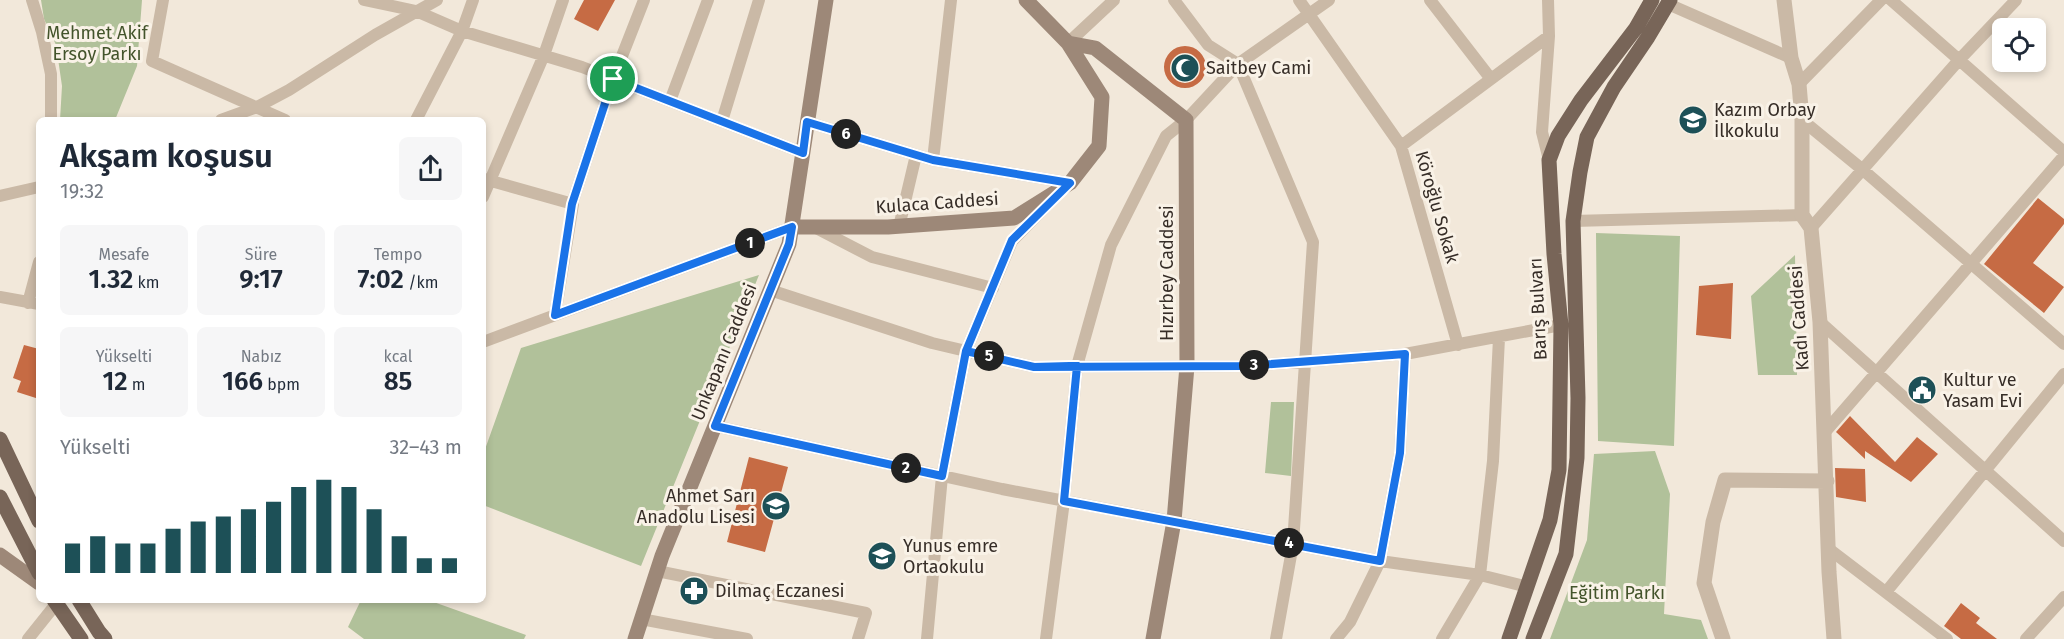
<!DOCTYPE html>
<html lang="tr">
<head>
<meta charset="utf-8">
<style>
  :root { --surface:#fff; --page:#f6f6f7; --text:#1f2937; --muted:#747a83; --accent:#1d5057 }
  body { margin:0; font-family:"Fira Sans",sans-serif; background:var(--page); color:var(--text); height:100vh; display:flex; flex-direction:column; font-size:22px; white-space:nowrap }
  * { box-sizing:border-box; margin:0 }
  p { font-size:20px; color:var(--muted) }
  .icon { flex:none; width:33px; height:33px; fill:none; stroke:currentColor; stroke-width:2; stroke-linecap:round; stroke-linejoin:round }
  .map { position:relative; flex:1; overflow:hidden }
  .sheet { position:absolute; left:36px; top:117px; width:450px; height:486px; display:flex; flex-direction:column; background:var(--surface); border-radius:9px; box-shadow:0 3px 9px #0003 }
  .sheet>* { flex:none }
  .controls { position:absolute; left:1992px; top:18px; display:grid; gap:12px }
  .controls a { display:grid; place-items:center; width:54px; height:54px; border-radius:9px; background:var(--surface); box-shadow:0 3px 9px #0003; font-size:30px }
  .pin { position:absolute; display:grid; place-items:center; width:51px; height:51px; color:#fff; margin:-26px; border:3px solid #fff; border-radius:50%; box-shadow:0 2px 6px #0007 }
  .km { position:absolute; width:30px; height:30px; margin:-15px; border-radius:50%; background:#222; color:#fff; font-size:16px; line-height:30px; text-align:center }
  .round { display:grid; place-items:center; flex:none; width:63px; height:63px; border-radius:9px; background:var(--page) }
  .headline { display:flex; align-items:center; justify-content:space-between; height:102px; padding:0 24px }
  h1 { font-size:33px; font-weight:600; line-height:45px }
  .metrics { display:grid; grid-template-columns:repeat(3,1fr); gap:9px; height:102px; padding:6px 24px }
  .metrics div { display:grid; align-content:center; border-radius:9px; background:var(--page); text-align:center }
  .metrics b { font-size:26px; font-weight:600 }
  .metrics small { font-size:16px; font-weight:400 }
  .metrics p { font-size:16px }
  .chart { height:168px; padding:12px 24px }
  .chart p { display:flex; justify-content:space-between }
  .chart svg { width:100%; height:108px; margin-top:6px; stroke:var(--accent); stroke-width:6 }
  .map>svg:first-child { display:block }
  .green { fill:#b1c19a }
  .building { fill:#c66b44 }
  .lines { fill:none; stroke-linecap:round; stroke-linejoin:round }
  .minor { stroke:#cab9a6; stroke-width:12 }
  .tertiary { stroke:#cab9a6; stroke-width:15 }
  .secondary { stroke:#9d8878; stroke-width:15 }
  .primary { stroke:#786558; stroke-width:15 }
  .route-casing { stroke:#fff; stroke-width:12 }
  .route { stroke:#1a73e8; stroke-width:8 }
  .labels { text-anchor:middle; dominant-baseline:central; stroke-width:6; stroke-linejoin:round; paint-order:stroke }
  .park-label { font-size:18px; fill:#43542b; stroke:#f9f2e7 }
  .poi-label { font-size:18px; fill:#362d27; stroke:#f9f2e7; text-anchor:start }
  .street-label { font-size:18px; fill:#362d27; stroke:#f9f2e7 }
</style>
</head>
<body>
<div class="map">
<svg width="2064" height="639" viewBox="0 0 2064 639">
  <rect width="100%" height="100%" fill="#f2e8da"/>
  <path class="green" d="M41,0H142L137,66L115,120H60L62,86L56,45L44,19Z
    M1596,233L1680,236L1674,446L1598,441Z
    M1795,255L1797,375H1758L1751,296Z
    M759,275L641,566L483,505V455L521,348Z
    M1271,402H1294L1291,476L1265,473Z
    M1655,451L1670,494L1664,614L1701,620L1708,639H1550L1587,540L1594,454Z
    M361,600H428L526,635L524,639H364L348,627Z"/>
  <path class="building" d="M584,0H615L598,31L574,19Z
    M1164 67a21 21 0 1 1 42 0a21 21 0 1 1-42 0Z
    M2038,198L2064,219V224L2033,263L2064,287L2044,313L1984,264Z
    M1733,283L1731,339L1696,335L1699,286Z
    M24,345L39,349V399L17,392L21,381L13,378Z
    M1850,416L1895,462L1917,437L1938,454L1911,482L1865,451V459L1836,432Z
    M749,457L788,467L765,552L727,542Z
    M1835,468L1865,469L1866,502L1836,497Z
    M1961,603L1980,618L1976,623L1997,639H1961L1944,626Z"/>
  <g class="lines">
    <path class="minor" d="M32,0L42,32L51,74V120
      M163,0L152,61L285,120
      M364,0L416,11L462,31L473,0
      M1174,0L1208,45L1238,64
      M1299,0L1401,146L1458,345
      M1430,0L1491,79
      M1548,0L1549,36L1542,132L1549,160
      M1891,0L2064,152
      M1668,4L1791,58
      M1068,43L1114,0
      M1238,64L1313,242L1293,544L1276,639
      M1799,84L1881,0
      M670,101L708,0
      M221,120L257,107L289,90L375,35L437,0
      M416,120L462,31L582,67L803,153
      M1802,120L1863,170L2064,344
      M722,121L759,0
      M807,122L933,160L951,0
      M1401,146L1549,36
      M933,160L1070,183
      M484,179L573,204L555,315
      M0,196L39,187
      M483,197L544,55L563,0
      M572,204L613,79L644,0
      M1573,221L1802,215
      M899,227L916,155
      M816,228L872,257L993,288
      M1811,228L1959,60L2016,0
      M770,290L932,343L1034,367L1245,366L1405,354L1561,325
      M0,297L39,304
      M28,303L39,262
      M1820,322L2064,541
      M483,342L792,227
      M715,426L1002,489L1380,561L1480,575L1528,587
      M1825,432L2064,156
      M1829,549L1947,639
      M657,571L866,613L858,639
      M1886,592L2064,374
      M641,619L747,639
      M28,639L56,604
      M927,639L942,476L966,351L1012,241L1056,196
      M1046,639L1064,501L1077,366L1111,245L1166,136L1186,120L1238,64L1329,0
      M1336,639L1350,622L1380,561L1400,453L1405,354
      M1442,639L1480,575L1493,461L1499,338
      M2026,639L2064,597"/>
    <path class="tertiary" d="M1784,0L1791,58L1799,84L1802,120V215L1811,228L1820,322L1829,572L1834,639
      M1723,639L1704,583L1713,522L1725,480L1827,481"/>
    <path class="secondary" d="M1068,43L1095,48L1186,120L1187,366L1174,521L1153,639
      M792,227H888L1014,218L1070,183L1099,146L1102,97L1068,43L1026,0
      M0,555L39,583
      M635,639L662,556L789,244L826,0"/>
    <path class="primary" d="M0,439L39,521
      M0,497L39,573
      M54,600L81,639
      M79,600L99,632L105,639
      M1509,639L1550,520L1559,470L1561,325L1554,254L1549,160L1558,136L1581,100L1636,28L1652,0
      M1533,639L1566,554L1577,458L1578,398L1573,221L1580,172L1587,137L1614,87L1648,37L1670,0"/>
  </g>
  <g class="lines">
    <g class="route-casing">
      <path id="route" d="M613,79L572,204L555,315L792,227L789,244L715,426L942,476L966,351L1034,367L1245,366L1405,354L1400,453L1380,561L1064,501L1077,366L1034,367L966,351L1012,240L1070,183L933,160L807,122L803,153L613,79"/>
    </g>
    <use href="#route" class="route"/>
  </g>
  <defs>
    <g id="mosque-disc" transform="scale(1.5)"><circle r="9.5" fill="#1d5057" stroke="#f9f2e7"/><path d="M3.5-4.9A6 6 0 1 0 3.5 4.9A5 5 0 1 1 3.5-4.9Z" fill="#fff"/></g>
    <g id="school-disc" transform="scale(1.5)"><circle r="9.5" fill="#1d5057" stroke="#f9f2e7"/><path d="M0-5L7-2L0 1L-7-2ZM-4 1L0 2.5L4 1V4Q0 6-4 4Z" fill="#fff"/></g>
    <g id="civic-disc" transform="scale(1.5)"><circle r="9.5" fill="#1d5057" stroke="#f9f2e7"/><path d="M-.6-6.5H3V-4.5H.6V-3L4-1V1h2V6H-6V1h2V-1L-.6-3ZM-1.2 2.5V6h2.4V2.5Z" fill="#fff"/></g>
    <g id="pharmacy-disc" transform="scale(1.5)"><circle r="9.5" fill="#1d5057" stroke="#f9f2e7"/><path d="M-2-6h4v4h4v4h-4v4h-4v-4h-4v-4h4Z" fill="#fff"/></g>
  </defs>
  <g fill-rule="evenodd">
    <use href="#mosque-disc" x="1185" y="68"/>
    <use href="#school-disc" x="1693" y="120"/>
    <use href="#civic-disc" x="1922" y="390"/>
    <use href="#school-disc" x="776" y="506"/>
    <use href="#school-disc" x="882" y="556"/>
    <use href="#pharmacy-disc" x="694" y="591"/>
  </g>
  <g class="labels">
    <g class="park-label">
      <text x="97" y="33">Mehmet Akif<tspan x="97" dy="21">Ersoy Parkı</tspan></text>
      <text x="1617" y="593">Eğitim Parkı</text>
    </g>
    <g class="poi-label">
      <text x="1206" y="68">Saitbey Cami</text>
      <text x="1714" y="110">Kazım Orbay<tspan x="1714" dy="21">İlkokulu</tspan></text>
      <text x="1943" y="380">Kultur ve<tspan x="1943" dy="21">Yasam Evi</tspan></text>
      <text x="755" y="496" text-anchor="end">Ahmet Sarı<tspan x="755" dy="21">Anadolu Lisesi</tspan></text>
      <text x="903" y="546">Yunus emre<tspan x="903" dy="21">Ortaokulu</tspan></text>
      <text x="715" y="591">Dilmaç Eczanesi</text>
    </g>
    <g class="street-label">
      <text transform="translate(937 203) rotate(-4)">Kulaca Caddesi</text>
      <text transform="translate(1437 207) rotate(74)">Köroğlu Sokak</text>
      <text transform="translate(1167 273) rotate(-90)">Hızırbey Caddesi</text>
      <text transform="translate(1538 309) rotate(-93)">Barış Bulvarı</text>
      <text transform="translate(1799 318) rotate(-94)">Kadı Caddesi</text>
      <text transform="translate(724 352) rotate(-68)">Unkapanı Caddesi</text>
    </g>
  </g>
</svg>
<div class="controls">
<a><svg class="icon" aria-label="locate" viewBox="0 0 24 24"><circle cx="12" cy="12" r="6"/><path d="M12 2v4M12 18v4M2 12h4M18 12h4"/></svg></a>
</div>
<div class="pin" style="left:613px;top:79px;background:#1e9e55"><svg class="icon" aria-label="arrive" viewBox="0 0 24 24"><path d="M6 21V4h12l-3 4 3 4H6"/></svg></div>
<b class="km" style="left:750px;top:243px">1</b>
<b class="km" style="left:906px;top:468px">2</b>
<b class="km" style="left:1254px;top:365px">3</b>
<b class="km" style="left:1289px;top:543px">4</b>
<b class="km" style="left:989px;top:356px">5</b>
<b class="km" style="left:846px;top:134px">6</b>
<section class="sheet">
<div class="headline"><div><h1>Akşam koşusu</h1><p>19:32</p></div><a class="round"><svg class="icon" aria-label="share" viewBox="0 0 24 24"><path d="M12 15V3M7 8l5-5 5 5M5 13v7h14v-7"/></svg></a></div>
<div class="metrics">
<div><p>Mesafe</p><b>1.32<small> km</small></b></div>
<div><p>Süre</p><b>9:17</b></div>
<div><p>Tempo</p><b>7:02<small> /km</small></b></div>
</div>
<div class="metrics">
<div><p>Yükselti</p><b>12<small> m</small></b></div>
<div><p>Nabız</p><b>166<small> bpm</small></b></div>
<div><p>kcal</p><b>85</b></div>
</div>
<div class="chart"><p><span>Yükselti</span>32–43 m</p>
<svg viewBox="0 0 160 44" preserveAspectRatio="none"><path d="M5 44V32M15 44V29M25 44V32M35 44V32M45 44V26M55 44V23M65 44V21M75 44V18M85 44V15M95 44V9M105 44V6M115 44V9M125 44V18M135 44V29M145 44V38M155 44V38"/></svg>
</div>
</section>
</div>
</body>
</html>
